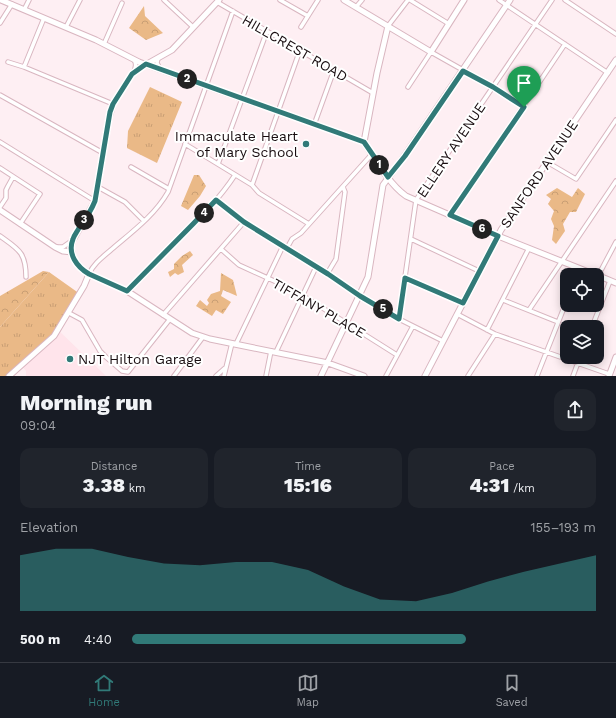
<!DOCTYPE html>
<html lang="en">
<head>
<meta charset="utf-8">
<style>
  :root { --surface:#171b24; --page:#20242c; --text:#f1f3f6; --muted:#9ea1a6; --line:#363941; --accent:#317a78 }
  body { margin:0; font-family:"Work Sans",sans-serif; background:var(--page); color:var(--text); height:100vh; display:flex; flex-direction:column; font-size:15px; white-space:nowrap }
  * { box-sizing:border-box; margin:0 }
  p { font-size:13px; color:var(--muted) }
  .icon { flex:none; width:22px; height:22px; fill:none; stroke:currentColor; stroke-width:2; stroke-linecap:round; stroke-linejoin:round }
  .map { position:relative; height:376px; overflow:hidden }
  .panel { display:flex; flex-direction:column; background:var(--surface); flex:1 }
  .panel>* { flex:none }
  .tools { position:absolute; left:560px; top:268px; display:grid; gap:8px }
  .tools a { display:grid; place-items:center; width:44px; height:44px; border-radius:8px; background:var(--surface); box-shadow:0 2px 10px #0003; font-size:20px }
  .pin { position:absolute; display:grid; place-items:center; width:34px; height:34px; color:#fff; margin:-41px -17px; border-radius:50% 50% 50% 0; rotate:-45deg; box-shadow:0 0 4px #0007 }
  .pin .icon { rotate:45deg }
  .km { position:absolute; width:20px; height:20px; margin:-10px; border-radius:50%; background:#222; color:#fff; font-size:11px; line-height:20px; text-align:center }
  .round { display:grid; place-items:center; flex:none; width:42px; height:42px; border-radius:12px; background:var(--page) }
  .summary { display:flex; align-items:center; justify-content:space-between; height:68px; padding:0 20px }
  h1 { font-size:22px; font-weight:800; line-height:30px }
  .metrics { display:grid; grid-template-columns:repeat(3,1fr); gap:6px; height:68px; padding:4px 20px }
  .metrics div { display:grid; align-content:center; border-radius:10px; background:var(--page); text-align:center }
  .metrics b { font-size:20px; font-weight:800 }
  .metrics small { font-size:11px; font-weight:400 }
  .metrics p { font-size:11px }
  .chart { height:112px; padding:8px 20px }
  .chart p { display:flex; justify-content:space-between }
  .chart svg { width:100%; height:72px; margin-top:4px; fill:var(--accent); opacity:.7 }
  ul { padding:0 20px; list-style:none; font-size:13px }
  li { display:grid; grid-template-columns:64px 48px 1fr; align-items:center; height:30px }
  li i { height:10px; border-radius:5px; background:var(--accent) }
  .tabs { display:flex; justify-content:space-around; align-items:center; height:56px; border-top:1px solid var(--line); background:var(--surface); font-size:11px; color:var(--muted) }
  .tabs a { display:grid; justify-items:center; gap:2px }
  .tabs .active { color:var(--accent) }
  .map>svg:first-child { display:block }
  .built { fill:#ffe4eb }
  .forest { fill:url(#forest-crowns) }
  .park { fill:url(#park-tufts) }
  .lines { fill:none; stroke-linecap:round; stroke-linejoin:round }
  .street-casing { stroke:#d9b6c0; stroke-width:5.5 }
  .secondary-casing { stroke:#d9b6c0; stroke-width:7 }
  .street { stroke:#fff; stroke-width:3.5 }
  .secondary { stroke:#fff; stroke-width:5 }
  .route-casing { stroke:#fff; stroke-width:8 }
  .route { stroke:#317a78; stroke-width:5 }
  .poi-dot { fill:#317a78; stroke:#fff; stroke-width:1.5 }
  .labels { text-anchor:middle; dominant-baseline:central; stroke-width:4; stroke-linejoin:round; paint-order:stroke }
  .street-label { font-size:14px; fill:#180d10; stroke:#fff }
  .poi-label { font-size:14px; fill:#180d10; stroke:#fff; text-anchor:end }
</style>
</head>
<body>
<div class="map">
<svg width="616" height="376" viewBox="0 0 616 376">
  <defs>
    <pattern id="forest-crowns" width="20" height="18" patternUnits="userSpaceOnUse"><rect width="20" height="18" fill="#eab987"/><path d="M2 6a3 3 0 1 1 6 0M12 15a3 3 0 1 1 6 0" fill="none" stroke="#c89e74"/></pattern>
    <pattern id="park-tufts" width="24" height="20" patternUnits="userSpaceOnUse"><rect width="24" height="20" fill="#eab987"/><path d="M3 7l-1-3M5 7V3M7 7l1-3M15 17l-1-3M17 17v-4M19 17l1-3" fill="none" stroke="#c89e74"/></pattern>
  </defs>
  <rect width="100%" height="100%" fill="#feeff3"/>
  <path class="built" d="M58,330L106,376H26V371L21,365Z"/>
  <path class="forest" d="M144,6L145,16L163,33L146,40L129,28Z
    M194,175H199L206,186L200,196L188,210L181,206Z
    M557,188L572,197L578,188L585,194L576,212H570L563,224L565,231L556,244L552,240L554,226L551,219L554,211L548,204L551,199L546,195Z
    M190,251L193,255L182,265L184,272L178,275L175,273L170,277L168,272L174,269V264L182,256Z
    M43,271L49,272L0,327V296Z
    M221,273L233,280L237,296L223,290L221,296L231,302L223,314L216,310L212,316L196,306L200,300L207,306L209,303L207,300L211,294L220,291Z"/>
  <path class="park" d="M150,87L182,102L157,163L127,148L128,131Z
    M49,272L80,294L58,330L7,376H0V327Z"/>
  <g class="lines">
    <g class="street-casing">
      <path id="street" d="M164,0L193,27
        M280,0L308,16
        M410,0L449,24
        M499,0L608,73
        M565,0L616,34
        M217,2L373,93
        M356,7L362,0
        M24,10L29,0
        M0,23L12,4
        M388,26L408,0
        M66,27L80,0
        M301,27L318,0
        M104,44L122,3
        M158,58L157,63L160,69
        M8,62L24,67L113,104
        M24,67L44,18
        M133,73C136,68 137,64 134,60
        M408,87L431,52L493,87L523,107
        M0,95L103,153
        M314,125L334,70
        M0,142L95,201
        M185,144L252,185L259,193L309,224
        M547,162L576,179L616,120
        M218,164L267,31
        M131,167L169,189
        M0,168L40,194L20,224
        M252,185L300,50
        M98,187L125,202L144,221
        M216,200L244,222L327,274L360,295L399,319L443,341
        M0,207L6,198V190L8,186L13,177
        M450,215L565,44
        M0,236C18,249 26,252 26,277
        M411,239L479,271
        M56,247H63L73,240
        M287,248L292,239L301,233L372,154
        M221,249L239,265L294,290L397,355
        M89,274C94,263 103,257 112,249C132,232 155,215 168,192L233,11
        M327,274L336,259L345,192L343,187
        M577,275L579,268
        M598,276L616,242
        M405,278L463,303
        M127,291C145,273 163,254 182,236C201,217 220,198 235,175
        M503,300L558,322
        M529,310L616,181
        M69,313L82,320L100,351L107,358L122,371L128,372L170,319
        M457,314L495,334L609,374
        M163,315L244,222
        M399,319L416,200L552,0
        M592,327L610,281
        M487,330L529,248
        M236,344L283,246
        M276,352L316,267
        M174,376L203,337
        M216,376L225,368
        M224,376L232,343
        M266,376L271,351
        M386,376L413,326
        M468,376L495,334
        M537,376L567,300
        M573,376L580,357"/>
    </g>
    <g class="secondary-casing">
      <path id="secondary" d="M1,0L96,40L139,62L364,142
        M219,0L172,50L140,68L132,74L116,99L113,104L109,118L95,201L73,240L71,247L72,255L75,261L83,270L89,274L127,291L192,333L210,339L328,363L364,376
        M344,0L431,52L464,0
        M364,142C375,159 389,184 406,196L498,236L596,275
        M364,142L377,73L388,26
        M0,210L55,247L63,251L72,252
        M597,275L616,283
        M9,376L54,336L84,286L89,274
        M321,376L368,277L383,185L405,155L510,0
        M425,376L501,230L616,60
        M609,376L616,357"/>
    </g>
    <use href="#street" class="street"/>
    <use href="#secondary" class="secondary"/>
  </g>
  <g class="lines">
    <g class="route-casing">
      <path id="route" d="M146,64L364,142L388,177L405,156L463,71L493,87L524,107L450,215L498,236L463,303L405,278L399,319L360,296L328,274L244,222L216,200L193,224L127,291L89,274C77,267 67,254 73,239C74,235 77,232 79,228C85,220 91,211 95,201L110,112L113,104L132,74Z"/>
    </g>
    <use href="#route" class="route"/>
  </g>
  <g class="poi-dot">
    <circle cx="306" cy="144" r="4"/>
    <circle cx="70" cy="359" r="4"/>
  </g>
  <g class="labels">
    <g class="street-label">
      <text transform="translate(295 48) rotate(30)">HILLCREST ROAD</text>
      <text transform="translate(451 150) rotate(-56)">ELLERY AVENUE</text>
      <text transform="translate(539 174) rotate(-56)">SANFORD AVENUE</text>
      <text transform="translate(319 308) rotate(30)">TIFFANY PLACE</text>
    </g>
    <g class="poi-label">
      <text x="298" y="136">Immaculate Heart<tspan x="298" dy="16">of Mary School</tspan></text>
      <text x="78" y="359" text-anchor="start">NJT Hilton Garage</text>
    </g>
  </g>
</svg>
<div class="tools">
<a><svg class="icon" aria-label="locate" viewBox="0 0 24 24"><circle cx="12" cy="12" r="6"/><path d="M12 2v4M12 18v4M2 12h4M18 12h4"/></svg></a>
<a><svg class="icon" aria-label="layers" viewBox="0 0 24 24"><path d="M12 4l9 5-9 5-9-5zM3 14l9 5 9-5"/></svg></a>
</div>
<div class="pin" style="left:524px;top:107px;background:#1e9e55"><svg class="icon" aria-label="arrive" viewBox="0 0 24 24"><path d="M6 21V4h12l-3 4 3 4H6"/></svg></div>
<b class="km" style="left:379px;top:165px">1</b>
<b class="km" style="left:187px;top:79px">2</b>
<b class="km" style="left:84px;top:220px">3</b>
<b class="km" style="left:204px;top:213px">4</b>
<b class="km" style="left:383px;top:309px">5</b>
<b class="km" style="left:482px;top:229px">6</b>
</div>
<section class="panel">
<div class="summary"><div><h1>Morning run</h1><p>09:04</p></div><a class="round"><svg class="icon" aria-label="share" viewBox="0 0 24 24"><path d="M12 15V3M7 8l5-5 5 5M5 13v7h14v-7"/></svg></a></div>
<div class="metrics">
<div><p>Distance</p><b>3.38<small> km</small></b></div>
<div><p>Time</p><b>15:16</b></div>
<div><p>Pace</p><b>4:31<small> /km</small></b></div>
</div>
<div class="chart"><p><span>Elevation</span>155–193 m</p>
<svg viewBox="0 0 160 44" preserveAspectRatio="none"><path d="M0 44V10L10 6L20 6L30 11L40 15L50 16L60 14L70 14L80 19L90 29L100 37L110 38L120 33L130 26L140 20L150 15L160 10V44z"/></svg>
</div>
<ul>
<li><b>500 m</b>4:40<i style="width:72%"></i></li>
</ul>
</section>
<nav class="tabs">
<a class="active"><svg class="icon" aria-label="home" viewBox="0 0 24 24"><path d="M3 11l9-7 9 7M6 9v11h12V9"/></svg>Home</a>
<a><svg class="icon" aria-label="map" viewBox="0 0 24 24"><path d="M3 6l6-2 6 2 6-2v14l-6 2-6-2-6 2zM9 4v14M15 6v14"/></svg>Map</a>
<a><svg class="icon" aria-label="saved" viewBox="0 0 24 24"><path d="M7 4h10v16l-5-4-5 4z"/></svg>Saved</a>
</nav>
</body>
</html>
